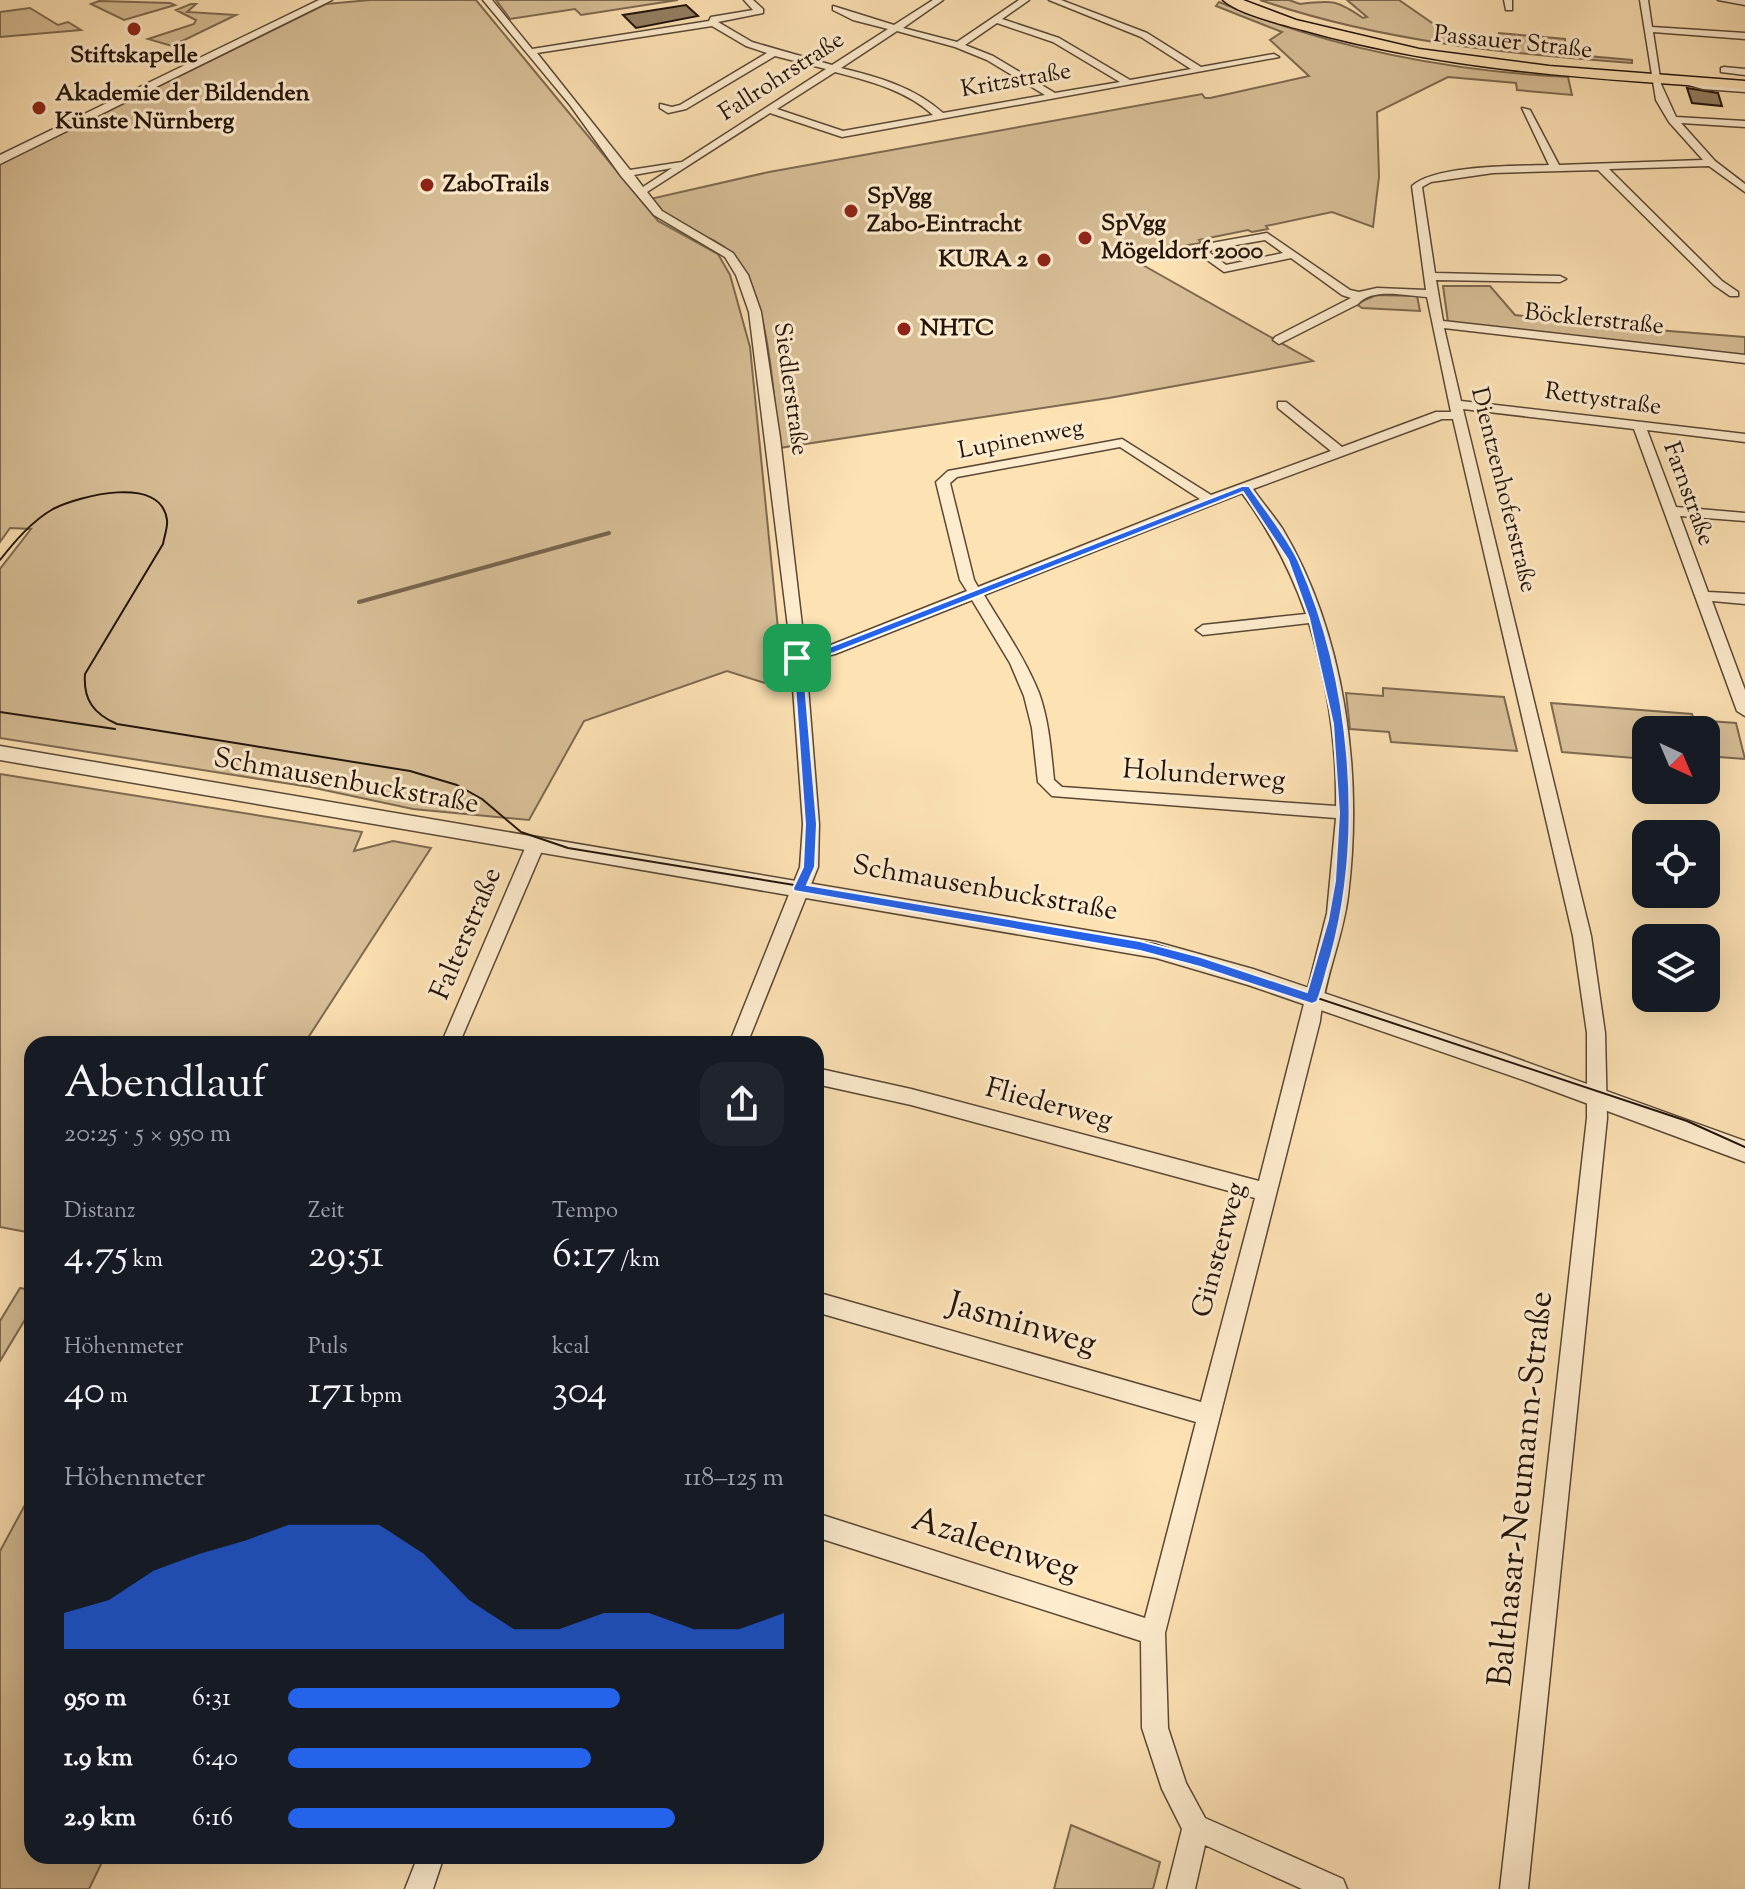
<!DOCTYPE html>
<html lang="de">
<head>
<meta charset="utf-8">
<style>
  :root { --surface:#171b24; --page:#20242c; --text:#f1f3f6; --muted:#9ea1a6; --accent:#2563eb }
  body { margin:0; font-family:"Sorts Mill Goudy",serif; background:var(--page); color:var(--text); height:100vh; display:flex; flex-direction:column; font-size:30px; white-space:nowrap }
  * { box-sizing:border-box; margin:0 }
  p { font-size:26px; color:var(--muted) }
  .icon { flex:none; width:44px; height:44px; fill:none; stroke:currentColor; stroke-width:2; stroke-linecap:round; stroke-linejoin:round }
  .map { position:relative; flex:1; overflow:hidden }
  .side { position:absolute; left:24px; top:1036px; width:800px; height:828px; display:flex; flex-direction:column; background:var(--surface); border-radius:24px; box-shadow:0 8px 32px #0002 }
  .side>* { flex:none }
  .needle { width:52px; rotate:136deg }
  .controls { position:absolute; left:1632px; top:716px; display:grid; gap:16px }
  .controls a { display:grid; place-items:center; width:88px; height:88px; border-radius:16px; background:var(--surface); box-shadow:0 8px 32px #0002; font-size:40px }
  .pin { position:absolute; display:grid; place-items:center; width:68px; height:68px; color:#fff; margin:-34px; border-radius:16px; box-shadow:0 4px 12px #0006 }
  .round { display:grid; place-items:center; flex:none; width:84px; height:84px; border-radius:24px; background:var(--page) }
  .headline { display:flex; align-items:center; justify-content:space-between; height:136px; padding:0 40px }
  h1 { font-size:44px; font-weight:600; line-height:60px }
  .stats { display:grid; grid-template-columns:repeat(3,1fr); gap:12px; height:136px; padding:8px 40px }
  .stats div { display:grid; align-content:center }
  .stats b { font-size:40px; font-weight:600 }
  .stats small { font-size:22px; font-weight:400 }
  .stats p { font-size:22px }
  .chart { height:224px; padding:16px 40px }
  .chart p { display:flex; justify-content:space-between }
  .chart svg { width:100%; height:144px; margin-top:8px; fill:var(--accent); opacity:.7 }
  ul { padding:0 40px; list-style:none; font-size:26px }
  li { display:grid; grid-template-columns:128px 96px 1fr; align-items:center; height:60px }
  li i { height:20px; border-radius:10px; background:var(--accent) }
  .map>svg:first-child { display:block }
  .green { fill:#d8bf97; stroke:#7e6950; stroke-width:2 }
  .lines { fill:none; stroke-linecap:round; stroke-linejoin:round }
  .stream { stroke:#79654d; stroke-width:4 }
  .building { fill:#947f62; stroke:#23130a; stroke-width:2 }
  .minor-casing { stroke:#5a4734; stroke-width:3 }
  .tertiary-casing { stroke:#5a4734; stroke-width:3 }
  .primary-casing { stroke:#23130a; stroke-width:3 }
  .minor { fill:#feecce; fill-rule:evenodd }
  .tertiary { fill:#feecce; fill-rule:evenodd }
  .primary { fill:#fde2b4; fill-rule:evenodd }
  .tram { stroke:#23130a; stroke-width:2 }
  .route { fill:#2563eb; stroke:#fff; stroke-width:2; fill-rule:evenodd }
  .poi-dot { fill:#8f2418; stroke:#feecce; stroke-width:3 }
  .labels { text-anchor:middle; dominant-baseline:central; stroke-width:6; stroke-linejoin:round; paint-order:stroke }
  .far-street-label { font-size:24px; fill:#23130a; stroke:#feecce }
  .far-poi-label { font-size:24px; font-weight:bold; fill:#23130a; stroke:#feecce; text-anchor:start }
  .street-label { font-size:28px; fill:#23130a; stroke:#feecce }
  .near-street-label { font-size:34px; fill:#23130a; stroke:#feecce }
</style>
</head>
<body>
<div class="map">
<svg width="1745" height="1889" viewBox="0 0 1745 1889">
  <rect width="100%" height="100%" fill="#fde2b4"/>
  <filter id="stains"><feTurbulence type="fractalNoise" baseFrequency=".0025" numOctaves="4"/><feColorMatrix values="0 0 0 0 .2 0 0 0 0 .09 0 0 0 0 .02 0 0 0 .5 -.17"/></filter>
  <radialGradient id="worn" r=".72"><stop offset=".6" stop-color="#630" stop-opacity="0"/><stop offset="1" stop-color="#630" stop-opacity=".3"/></radialGradient>
  <path class="green" d="M370,0H476L658,221L718,254L730,275L750,347L784,689L727,671L584,721L529,820L413,809L310,787L0,738V569L31,529L10,528L0,542V164L326,4Z
    M496,0H678L581,15L575,9L510,19Z
    M1260,0H1289L1300,4C1333,0 1337,0 1363,18L1367,17L1347,0H1399L1438,27L1439,32L1498,38L1499,33L1565,39V54L1632,60V63C1507,54 1379,41 1260,0Z
    M99,1L170,3L175,5L124,20L91,4Z
    M1219,2C1329,48 1449,71 1568,77L1572,95L1517,90L1516,83L1448,77L1377,112L1379,177L1373,227L1332,212L1266,226L1268,229L1252,232L1248,230L1199,240L1201,243L1150,251L1154,256L1141,264L1313,361L1109,398L779,448C774,398 769,287 731,253C715,237 691,232 672,221C663,215 657,206 650,199L769,172L1202,94L1205,98H1210L1309,76L1270,40L1282,32L1216,6Z
    M191,4H196L187,12L236,15L172,46L148,39L194,24L196,20L176,10Z
    M30,8L58,25L68,22L81,30L0,37V12Z
    M1443,286H1490L1515,315L1606,326L1745,337V356L1448,322Z
    M1376,295L1417,296L1420,311L1362,308L1356,304Z
    M1383,688L1504,697L1517,751L1391,742L1389,732L1350,729L1346,693L1383,696Z
    M1551,703L1692,714L1694,720L1736,723L1745,759L1706,756V730H1646V759L1562,752Z
    M0,774L362,832L354,851L393,841L431,848L304,1044H32V1233L0,1227Z
    M20,1288L32,1290V1308L0,1361V1321Z
    M32,1492V1856H105L89,1889H0V1551Z
    M1071,1825L1160,1862L1153,1889H1054Z"/>
  <g class="lines">
    <path class="stream" d="M359,602L609,533"/>
  </g>
  <path class="building" d="M686,5L698,16L636,28L623,15Z
    M1687,88L1718,93L1722,106L1692,103Z"/>
  <g class="lines">
    <g class="minor-casing">
      <path id="minor" d="M483,0H492L532,49L709,21L711,17L753,10L744,0H753L763,9V13L718,22L752,42L832,65L888,29L853,20L833,10V6L894,25L933,0H943L903,28L957,42L1019,0H1029L1002,19L1059,38L1130,80L1191,69L1141,37L1049,0H1061L1147,33L1201,67L1274,54L1279,57L842,137L770,113L647,192L662,211L733,253L748,275L761,312L780,438L805,651L826,647L967,591L960,580L936,482L948,471L1122,439L1211,495L1331,451L1278,408V402H1286L1342,447L1436,412H1451L1427,297C1407,296 1372,287 1358,304L1279,344L1273,340L1275,337L1351,298L1342,295L1291,258L1224,272L1196,252L1206,244L1267,233L1350,290L1359,292L1377,288L1426,290L1412,186C1435,165 1516,166 1549,165L1522,108L1530,110L1559,165L1703,160L1669,122L1656,100L1640,0H1648L1652,27L1745,33V39L1653,32L1661,84L1676,117L1745,121V127L1681,123L1715,161L1745,184V192L1709,166L1609,169L1722,281L1738,292V296H1730L1714,285L1598,170L1493,173L1431,182L1422,187L1435,273L1560,276L1566,279L1560,282L1436,280L1443,321L1745,355V363L1444,328L1461,401L1745,434V442L1647,430L1676,507L1745,513V521L1680,516L1708,592L1745,594V604L1712,601L1745,690V716L1737,711L1634,429L1463,409L1591,936L1605,1033L1607,1118L1528,1889H1500L1587,1118V1033L1573,936L1453,419H1442L1253,489C1262,502 1273,515 1282,528C1346,635 1363,775 1348,896C1343,938 1324,978 1320,1021L1165,1633L1168,1728L1186,1783L1205,1818L1343,1879L1347,1889H1302L1205,1845L1195,1889H1167L1182,1829L1162,1789L1142,1728L1141,1641L816,1537V1513L1145,1618L1196,1422L816,1312V1292L1201,1402L1255,1198L911,1105L816,1084V1068L911,1089L1259,1181L1327,913L1336,818L1052,796L1038,782L1032,728L1024,696L1010,663L972,600L835,654L806,661L819,824L818,867L747,1044H729L800,867L803,824L789,635L749,312L736,275L725,257L654,215L621,176L570,105ZM997,23L1053,42L1120,82L1055,93L993,56L965,45ZM712,26L746,46L767,53L680,105L672,107L660,104V108L668,113L686,109L775,56L826,69L682,162L630,170L537,53ZM897,31L955,47L987,60L1045,95L943,113C914,87 878,77 841,68ZM835,72C869,81 906,90 933,115L843,131L777,109ZM672,168L643,187L634,175ZM1265,240L1283,253L1226,265L1209,252L1213,249ZM1120,447L1200,499L978,587L974,580L950,483L957,477ZM1242,493C1270,531 1290,569 1306,614L1203,625L1196,630L1203,635L1309,623C1327,681 1337,746 1336,806L1062,787L1054,780C1051,751 1049,721 1039,693C1025,658 1003,627 984,595Z
        M1504,0H1512V10H1506Z
        M1718,0H1745V5Z
        M1724,67L1745,69V75L1721,72V68Z
        M1684,78L1703,83L1745,86V92L1703,89L1681,83V79Z
        M535,840L544,846L459,1044H441L526,846Z
        M418,1856H444L433,1889H405Z"/>
    </g>
    <g class="tertiary-casing">
      <path id="tertiary" d="M319,0H332L0,164V155Z
        M0,746L1156,942L1253,969L1504,1054L1745,1141V1162L1529,1082L1248,985L1156,958L0,760Z"/>
    </g>
    <g class="primary-casing">
      <path id="primary" d="M1223,0H1243L1296,20L1419,49L1549,66L1745,81V89C1596,79 1447,71 1303,30C1281,24 1239,14 1223,0Z"/>
    </g>
    <use href="#minor" class="minor"/>
    <use href="#tertiary" class="tertiary"/>
    <use href="#primary" class="primary"/>
    <path class="tram" d="M0,560C15,541 32,521 53,509C79,496 161,474 167,520C168,527 164,537 163,544L85,674C83,700 94,714 117,724L410,771L457,785L482,799L521,832L568,848L1155,944L1687,1121L1745,1147
      M0,712L115,729"/>
  </g>
  <path class="route" d="M1242,486H1249C1265,510 1287,536 1299,562C1351,680 1365,832 1331,956C1326,971 1323,988 1317,1002L1312,1004L1200,967L1140,951L794,891L793,888L803,867L805,824L793,656L827,648ZM1243,492L1288,560L1309,618L1333,724L1339,813L1335,881L1328,920L1307,992L1201,957L1140,941L807,885L815,867L817,824L803,661L834,653Z"/>
  <g class="poi-dot">
    <circle cx="134" cy="29" r="8"/>
    <circle cx="39" cy="108" r="8"/>
    <circle cx="427" cy="185" r="8"/>
    <circle cx="851" cy="211" r="8"/>
    <circle cx="1085" cy="238" r="8"/>
    <circle cx="1044" cy="260" r="8"/>
    <circle cx="904" cy="329" r="8"/>
  </g>
  <g class="labels">
    <g class="far-street-label">
      <text transform="translate(1513 43) rotate(6)">Passauer Straße</text>
      <text transform="translate(782 77) rotate(-33)">Fallrohrstraße</text>
      <text transform="translate(1016 81) rotate(-10)">Kritzstraße</text>
      <text transform="translate(1594 320) rotate(6)">Böcklerstraße</text>
      <text transform="translate(790 389) rotate(82)">Siedlerstraße</text>
      <text transform="translate(1603 400) rotate(8)">Rettystraße</text>
      <text transform="translate(1021 440) rotate(-11)">Lupinenweg</text>
      <text transform="translate(1503 490) rotate(76)">Dientzenhoferstraße</text>
      <text transform="translate(1688 494) rotate(70)">Farnstraße</text>
    </g>
    <g class="far-poi-label">
      <text x="134" y="56" text-anchor="middle">Stiftskapelle</text>
      <text x="55" y="94">Akademie der Bildenden<tspan x="55" dy="28">Künste Nürnberg</tspan></text>
      <text x="443" y="185">ZaboTrails</text>
      <text x="867" y="197">SpVgg<tspan x="867" dy="28">Zabo-Eintracht</tspan></text>
      <text x="1101" y="224">SpVgg<tspan x="1101" dy="28">Mögeldorf 2000</tspan></text>
      <text x="1028" y="260" text-anchor="end">KURA 2</text>
      <text x="920" y="329">NHTC</text>
    </g>
    <g class="street-label">
      <text transform="translate(1204 776) rotate(4)">Holunderweg</text>
      <text transform="translate(346 782) rotate(10)">Schmausenbuckstraße</text>
      <text transform="translate(985 889) rotate(10)">Schmausenbuckstraße</text>
      <text transform="translate(467 934) rotate(-67)">Falterstraße</text>
      <text transform="translate(1049 1105) rotate(15)">Fliederweg</text>
      <text transform="translate(1220 1250) rotate(-75)">Ginsterweg</text>
    </g>
    <g class="near-street-label">
      <text transform="translate(1022 1325) rotate(16)">Jasminweg</text>
      <text transform="translate(1522 1489) rotate(-84)">Balthasar-Neumann-Straße</text>
      <text transform="translate(995 1546) rotate(18)">Azaleenweg</text>
    </g>
  </g>
  <rect width="100%" height="100%" filter="url(#stains)"/>
  <rect width="100%" height="100%" fill="url(#worn)"/>
</svg>
<div class="controls">
<a><svg class="needle" viewBox="-14 -14 28 28"><path d="M0-13l5 13h-10z" fill="#e53935"/><path d="M0 13l5-13h-10z" fill="#9ea1a6"/></svg></a>
<a><svg class="icon" aria-label="locate" viewBox="0 0 24 24"><circle cx="12" cy="12" r="6"/><path d="M12 2v4M12 18v4M2 12h4M18 12h4"/></svg></a>
<a><svg class="icon" aria-label="layers" viewBox="0 0 24 24"><path d="M12 4l9 5-9 5-9-5zM3 14l9 5 9-5"/></svg></a>
</div>
<div class="pin" style="left:797px;top:658px;background:#1e9e55"><svg class="icon" aria-label="arrive" viewBox="0 0 24 24"><path d="M6 21V4h12l-3 4 3 4H6"/></svg></div>
<section class="side">
<div class="headline"><div><h1>Abendlauf</h1><p>20:25 · 5 × 950 m</p></div><a class="round"><svg class="icon" aria-label="share" viewBox="0 0 24 24"><path d="M12 15V3M7 8l5-5 5 5M5 13v7h14v-7"/></svg></a></div>
<div class="stats">
<div><p>Distanz</p><b>4.75<small> km</small></b></div>
<div><p>Zeit</p><b>29:51</b></div>
<div><p>Tempo</p><b>6:17<small> /km</small></b></div>
</div>
<div class="stats">
<div><p>Höhenmeter</p><b>40<small> m</small></b></div>
<div><p>Puls</p><b>171<small> bpm</small></b></div>
<div><p>kcal</p><b>304</b></div>
</div>
<div class="chart"><p><span>Höhenmeter</span>118–125 m</p>
<svg viewBox="0 0 160 44" preserveAspectRatio="none"><path d="M0 44V33L10 29L20 20L30 15L40 11L50 6L60 6L70 6L80 15L90 29L100 38L110 38L120 33L130 33L140 38L150 38L160 33V44z"/></svg>
</div>
<ul>
<li><b>950 m</b>6:31<i style="width:67%"></i></li>
<li><b>1.9 km</b>6:40<i style="width:61%"></i></li>
<li><b>2.9 km</b>6:16<i style="width:78%"></i></li>
</ul>
</section>
</div>
</body>
</html>
